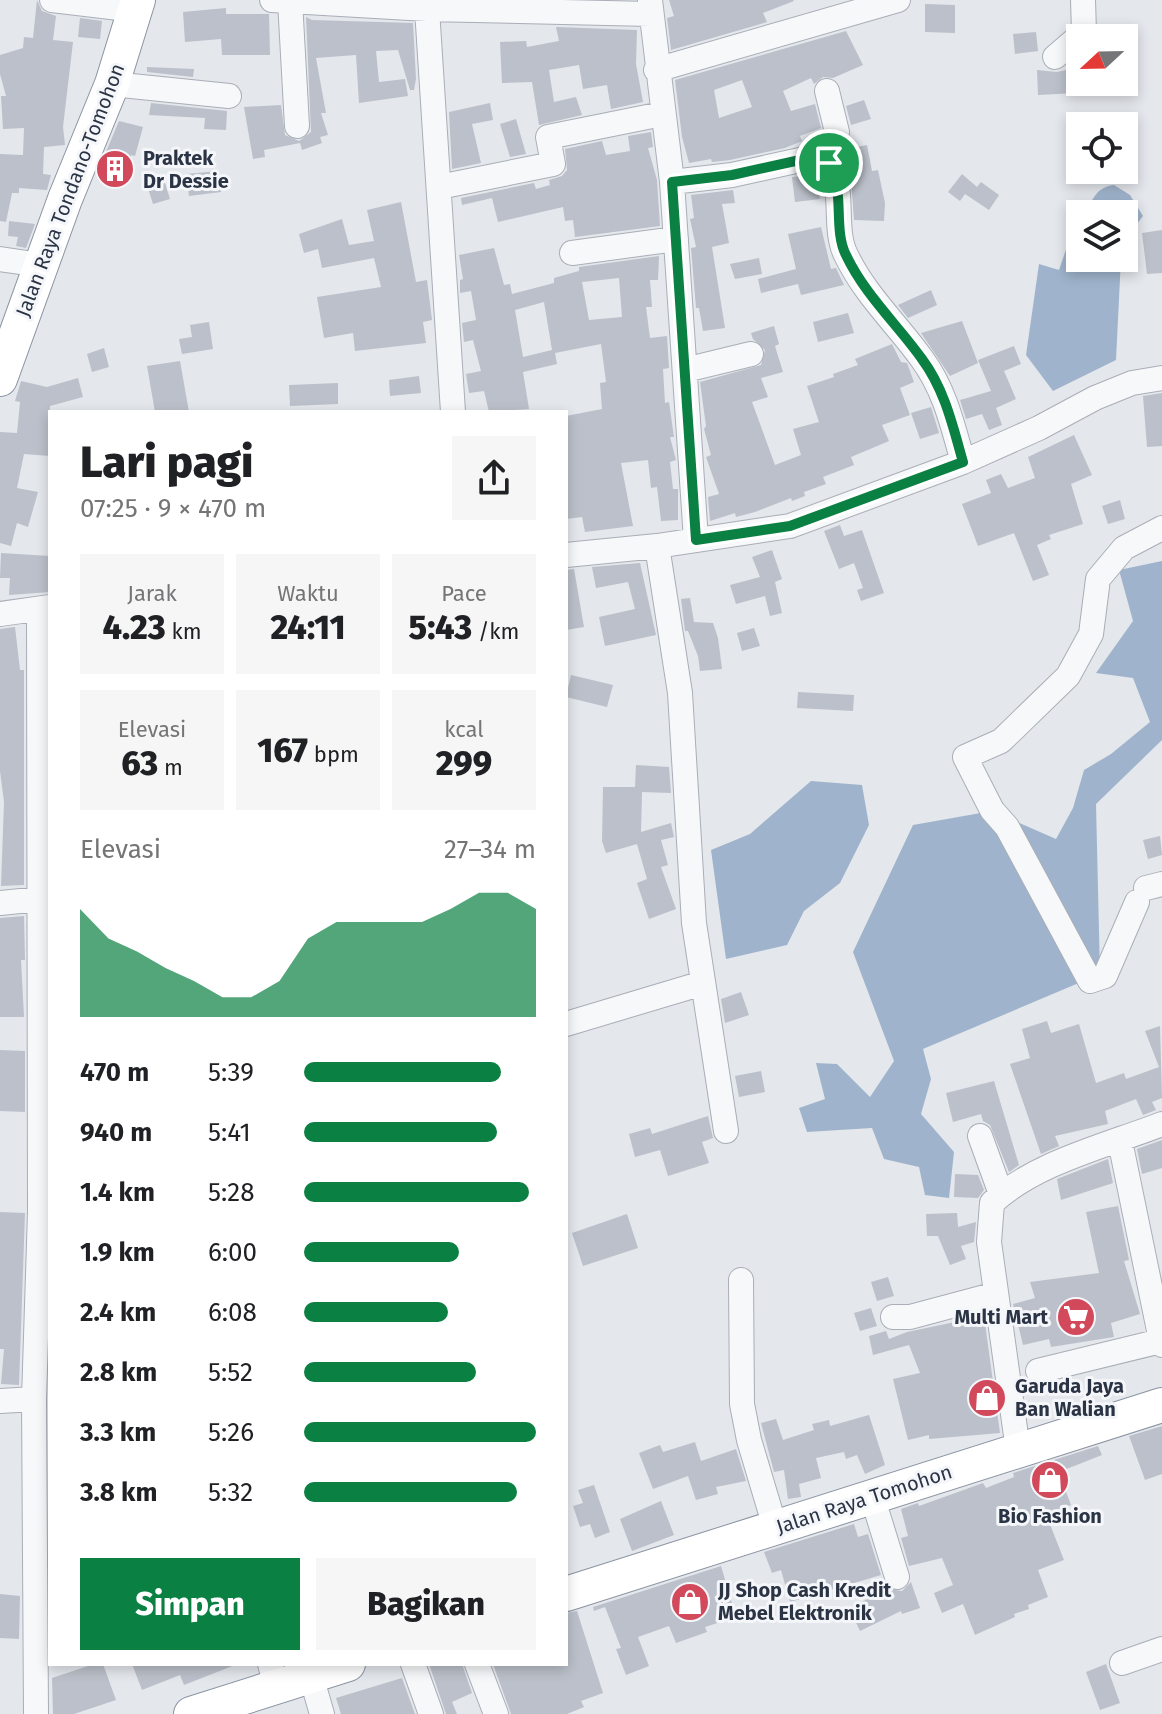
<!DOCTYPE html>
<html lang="id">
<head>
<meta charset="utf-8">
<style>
  :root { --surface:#fff; --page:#f6f6f6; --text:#202124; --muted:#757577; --accent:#0b8043 }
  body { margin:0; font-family:"Fira Sans",sans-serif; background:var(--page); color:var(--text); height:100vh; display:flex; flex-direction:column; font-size:30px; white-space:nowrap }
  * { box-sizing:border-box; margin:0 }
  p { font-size:26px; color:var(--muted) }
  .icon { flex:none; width:44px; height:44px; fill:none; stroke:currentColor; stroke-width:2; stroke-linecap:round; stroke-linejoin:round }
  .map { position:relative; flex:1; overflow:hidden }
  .panel { position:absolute; left:48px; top:410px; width:520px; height:1256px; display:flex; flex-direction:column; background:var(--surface); border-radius:0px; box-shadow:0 4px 12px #0003 }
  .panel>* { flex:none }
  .needle { width:52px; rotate:248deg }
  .fabs { position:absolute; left:1066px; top:24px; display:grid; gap:16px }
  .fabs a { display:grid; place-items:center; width:72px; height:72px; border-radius:0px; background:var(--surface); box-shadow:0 4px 12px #0003; font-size:40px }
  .pin { position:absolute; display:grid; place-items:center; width:68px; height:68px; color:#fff; margin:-34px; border:4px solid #fff; border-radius:50%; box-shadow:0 2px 8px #0007 }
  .round { display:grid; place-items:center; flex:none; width:84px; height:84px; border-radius:0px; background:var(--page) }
  .summary { display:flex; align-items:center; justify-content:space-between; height:136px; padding:0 32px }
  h1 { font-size:44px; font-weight:800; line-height:60px }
  .stats { display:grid; grid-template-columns:repeat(3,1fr); gap:12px; height:136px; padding:8px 32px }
  .stats div { display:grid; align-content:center; border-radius:0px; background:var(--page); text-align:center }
  .stats b { font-size:34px; font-weight:800 }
  .stats small { font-size:22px; font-weight:400 }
  .stats p { font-size:22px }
  .chart { height:224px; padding:16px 32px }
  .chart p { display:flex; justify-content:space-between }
  .chart svg { width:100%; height:144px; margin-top:8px; fill:var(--accent); opacity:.7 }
  .button { display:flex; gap:16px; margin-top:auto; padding:16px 32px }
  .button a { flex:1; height:92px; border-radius:0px; background:var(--accent); color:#fff; font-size:32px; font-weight:800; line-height:92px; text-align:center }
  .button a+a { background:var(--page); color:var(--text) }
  ul { padding:0 32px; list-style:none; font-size:26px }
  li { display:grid; grid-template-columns:128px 96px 1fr; align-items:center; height:60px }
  li i { height:20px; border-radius:10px; background:var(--accent) }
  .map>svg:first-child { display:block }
  .water { fill:#9fb4cc }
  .building { fill:#bbc0ca; fill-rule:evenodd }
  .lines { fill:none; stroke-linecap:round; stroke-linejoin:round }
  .minor-casing { stroke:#a9aeb7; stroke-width:26 }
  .highway-casing { stroke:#8b94a3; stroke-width:36 }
  .minor { stroke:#f7f8fa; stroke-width:24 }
  .highway { stroke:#fff; stroke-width:34 }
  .route-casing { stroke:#fff; stroke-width:16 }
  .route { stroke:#0b8043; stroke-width:10 }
  .labels { text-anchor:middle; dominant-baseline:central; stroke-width:6; stroke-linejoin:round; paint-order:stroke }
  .poi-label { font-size:20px; font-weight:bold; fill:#2b3445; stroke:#f4f6f9; text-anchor:start }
  .street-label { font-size:20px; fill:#2b3445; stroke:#f4f6f9 }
</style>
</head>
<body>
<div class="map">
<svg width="1162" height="1714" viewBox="0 0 1162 1714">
  <rect width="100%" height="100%" fill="#e4e7ec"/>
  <path class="water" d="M1114,185L1130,195L1143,216L1124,241V214H1084C1093,200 1096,187 1114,185Z
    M1080,221V258H1121L1116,360L1053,391L1026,355L1039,264L1059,270L1070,238Z
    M1162,561V740L1096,804L1100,974L923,1049L931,1079L921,1114L954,1152L949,1198L925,1195L919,1167L884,1159L872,1128L807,1132L799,1108L825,1099L816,1063L837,1064L870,1097L894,1061L853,952L913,825L992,811L1056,839L1073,808L1084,770L1111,754L1150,722L1133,678L1096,673L1133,621L1119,570Z
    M811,781L862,785L869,825L840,883L804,911L787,945L726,959L711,850L750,834Z"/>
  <path class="building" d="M37,0L42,11L56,16L53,40L73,42L63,127L65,145L44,147L43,174L51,175L47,190L19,188V193H12L6,222L0,221V154L23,155L24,128L3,129L1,96H6L0,74V55L23,48L24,37L33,38Z
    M669,0H793L794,1L763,13L767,22L671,50L667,18L674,16Z
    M925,4L955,5V33L925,32Z
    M226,8V14H269L270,55H222L221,39L185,42L183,12Z
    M306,17L312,20L413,23L416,79L414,90H410L398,50L376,51L379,82L405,79L408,96L359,103L356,55L316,58L326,113H321L328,135L320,137L322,143L302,150L300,143L264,150L265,157L253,159L244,107L281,105L285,135L299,141L311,132Z
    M80,18L102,21L100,39L78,37Z
    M556,27L637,30L636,64L643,102L611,109L607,85L583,89L579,65L549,70L554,102L576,97L582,115L539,125L532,82L502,83L500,42L526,41L527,47L559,41Z
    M846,31L863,65L833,78L823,77L814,84L811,78L783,91L791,111L815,104L821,128L800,136L802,141L785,148L730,160L712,162L711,159L689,163L682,137L675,80ZM742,80L752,107L719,118L714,90Z
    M1036,32L1038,51L1015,54L1013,34Z
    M147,67L194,69L193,77L147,72Z
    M1075,68L1076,93L1038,95L1037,70L1057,72Z
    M864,100L871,119L851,125L846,106Z
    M151,103L227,111L226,130L204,129L205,118L149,115Z
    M490,103L493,120L472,124L481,163L452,169L449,112Z
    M516,119L526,154L510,157L500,124Z
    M119,121L143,127L135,156L131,155V177H100V166Z
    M651,132L653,147L648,148L657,180L660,226L575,237L573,220L565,221L563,207L498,222L492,198L462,205L461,198L534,183L536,189L550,185L549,180L562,176L567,170L565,149L602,141L606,155L630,151L628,136Z
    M867,145L872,171L878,170L885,203L884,221L854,220L851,179L845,163L848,149Z
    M218,171L221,192L189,196L186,174Z
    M962,174L977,187L981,182L999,195L989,210L965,194L960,201L948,192Z
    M815,175L820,199L795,202L792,177Z
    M164,180L170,199L153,204L147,185Z
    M733,190L735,203L722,204L729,243L712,247L725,328L703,331L699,308H696L691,248L696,247L690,219L694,218L691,195Z
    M401,202L416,282L427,280L432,320L423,322L426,343L355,351L353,333L324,338L317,297L381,287L374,258L322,268L318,249L304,253L299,234L342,219L349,245L374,241L367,210Z
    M9,221L35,224L26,248L16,246L18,237L8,236Z
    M821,227L831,269L836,268L844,285L801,295L798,284L761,293L758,279L796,269L788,234Z
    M1162,230V273L1147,274L1142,233Z
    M494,248L504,285L510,284L512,294L554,283V278L579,271V267L659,256L658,280H650L652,307H646L650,338L667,336L669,368L663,369L665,403L669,402L674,437H670L676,460L670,462L673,489H678V520L661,521L657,487L651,488L648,460L621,463L633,526L585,532L582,517L566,519V416L602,409L600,383L606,382L601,344L555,353L557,364L523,372L529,409L489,412L484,391L469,393L466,374L481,371L473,340L464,342L462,323L476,320L471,291L460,293V280L463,279L459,255ZM619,278L622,317L589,320L582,282ZM544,302L552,350L523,357L515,310Z
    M759,258L762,274L735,279L730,264Z
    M931,290L937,305L908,318L898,305Z
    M848,313L854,333L818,342L813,322Z
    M962,321L978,363L950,376L921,333Z
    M209,322L213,349L182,354L179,339L192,337L190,325Z
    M774,326L779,344L775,346L783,372L761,378L768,397L752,402L775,465L801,455L793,429L819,422L807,386L834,377L833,374L858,365L855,359L892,344L901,362L907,363L914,382L900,388L910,415L882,425L889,441L851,457L854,465L823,477L826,484L804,492L805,496L792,501L791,498L755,512L736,517L735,513L710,521L708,497L719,494L706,457L711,455L704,429L706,426L700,382L761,365L765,350L753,339L751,333Z
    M1014,346L1021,364L1004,371L1016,399L996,408L1002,425L989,430L982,414L966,419L960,400L991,391L978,360Z
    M104,348L109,367L92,372L87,354Z
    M180,361L189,412H155L147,366Z
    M419,376L421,393L390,396L389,380Z
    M78,378L83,397L50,406V456L24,454L17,488L38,492L28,527L17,523L11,546L0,543V432L17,433L20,402L15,401L21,381L47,387Z
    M338,383V404L290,406L289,385Z
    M1162,393V446L1147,447L1143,396Z
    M931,407L939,433L920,439L911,413Z
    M1074,435L1092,475L1071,484L1083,524L1049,535L1051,539L1037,545L1049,575L1033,581L1014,533L978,546L962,504L991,493L986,480L1001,474L1008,488L1035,478L1028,457Z
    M1120,500L1125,519L1108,524L1102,506Z
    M840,525L844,536L862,530L884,593L861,601L857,590L863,588L854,563L839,569L824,531Z
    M772,550L782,579L775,582L782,613L770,616L765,596L736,604L730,585L760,577L752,557Z
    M1,553L50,556V592L9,595L10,578H0Z
    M640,563L656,635L605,646L599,617L635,609L628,582L596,588L592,567Z
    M574,569L584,627L566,630V570Z
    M690,598L694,622L713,623L718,638L722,669L700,671L698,656L688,631H685L681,599Z
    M15,627L20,670H24V885L1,886L4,802L0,771V629Z
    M754,628L760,646L742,651L737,633Z
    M571,675L613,685L607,707L566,697Z
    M798,692L854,695L853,711L797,708Z
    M636,765L669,767L671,793L642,792L641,832L671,823L674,837L661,840L668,865L661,867L676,909L649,919L637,883L647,879L637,844L606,853L602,841L603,787H635Z
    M1160,836L1162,855L1148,859L1143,840Z
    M24,916L25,960H21L24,1017H0V918Z
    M741,992L749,1015L725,1023L721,999Z
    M1047,1021L1051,1033L1079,1024L1096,1083L1124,1073L1126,1079L1159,1067L1145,1031L1160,1026L1162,1098L1152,1102L1156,1110L1143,1115L1136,1099L1105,1111L1108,1124L1055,1136L1059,1146L1041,1154L1010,1064L1030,1058L1022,1029Z
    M0,1050L25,1051V1112L0,1111Z
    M761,1071L765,1092L739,1097L735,1076Z
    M994,1081L1019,1165L1009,1172L990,1125L983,1121L981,1114L953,1122L946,1093Z
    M708,1116L713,1138L702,1142L709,1163L668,1176L660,1150L635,1157L629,1134L650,1128L652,1134Z
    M1162,1140V1168L1142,1174L1137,1149Z
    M1108,1159L1113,1183L1061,1200L1057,1179Z
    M955,1174L978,1175L984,1190L978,1198L954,1197Z
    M1118,1206L1129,1260L1124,1261L1140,1314L1111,1323L1114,1337L1051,1347L1049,1339L1023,1345L1013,1304L1035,1298L1030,1282L1099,1273L1086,1212Z
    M0,1212L25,1213L19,1385L1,1384L4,1349H0Z
    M957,1213L958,1227L976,1222L974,1242L961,1246L966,1259L950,1265L938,1236H927L926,1214Z
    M627,1214L638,1248L583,1266L572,1233Z
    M888,1277L894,1296L877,1301L871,1282Z
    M871,1308L877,1326L860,1331L854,1313Z
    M984,1316L1000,1433L929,1439V1435L908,1440L893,1379L920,1373L909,1345L873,1355L869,1336L886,1331L889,1339L907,1332Z
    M869,1415L885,1465L865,1474L857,1455L846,1459L844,1452L816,1458L821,1478L799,1484L801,1497L788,1499L784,1470L774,1472L761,1423L776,1419L783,1440L814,1430L812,1424L829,1420L830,1426Z
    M1162,1426V1474L1145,1480L1129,1436Z
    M695,1442L701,1461L736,1449L746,1481L716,1487L718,1494L696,1500L688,1476L653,1489L639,1453L660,1445L663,1452Z
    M1098,1446L1102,1455L1064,1470L1067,1478L1062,1481L1071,1505L1046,1514L1064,1560L1038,1570L1048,1597L1028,1605L1029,1609L1014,1614L1015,1617L975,1635L963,1604L942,1613L934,1593L953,1585L942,1558L909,1566L901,1538L908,1536L901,1509L918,1503L919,1506L983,1483L986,1488L1014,1477L1013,1473Z
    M594,1485L610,1532L595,1538L590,1524L580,1527L573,1506L583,1503L578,1490Z
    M661,1501L674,1535L632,1551L620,1519Z
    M854,1524L858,1537L868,1534L881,1575L790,1602L781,1570L772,1573L764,1552Z
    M721,1566L736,1617L705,1627L707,1632L676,1643L669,1626L638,1637L649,1666L626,1675L616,1649L621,1648L605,1607L594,1611L593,1607Z
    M911,1582L920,1608L902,1614L901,1611L860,1631L849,1608L888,1589L902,1591Z
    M0,1594L20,1596L19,1639L0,1638Z
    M577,1611L603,1693L581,1701L584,1707L567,1714H511L493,1664H566V1613Z
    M94,1664H103L116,1700L74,1714H53L52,1678Z
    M132,1664H235V1665L184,1685L180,1675L142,1690Z
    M429,1664H462L472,1693L452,1702L457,1714H446Z
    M1106,1664L1120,1703L1100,1710L1086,1672Z
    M402,1678L415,1714H341L336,1698Z"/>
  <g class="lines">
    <g class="minor-casing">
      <path id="minor" d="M52,0L136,10
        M272,0L427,9L651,14
        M650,0L672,182L696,540
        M290,1L297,126
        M427,9L453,412
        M1055,57L1084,32L1083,0
        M656,70L898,0
        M112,84L229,96
        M827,91L837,132L829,163
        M672,182L732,175L809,158C854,160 829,223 846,255C865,295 897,324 922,359C945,390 953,427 963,462
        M439,187L553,164L548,137L662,114
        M572,253L676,239
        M0,259L41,265
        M685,370L751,354
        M657,546L680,693L694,923L726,1131
        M566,555L657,546L790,526L963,462L1039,428L1095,398L1132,383L1162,378
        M0,614L50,607
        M1146,888L1162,884
        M1137,902L1105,976L1090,981L1007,827L992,810L965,757L1001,741L1068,676L1091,634L1098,579L1124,548L1162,528
        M0,903L40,899
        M566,1024L703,983
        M980,1136L1001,1194
        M1120,1141L1162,1345
        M741,1280L742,1404L749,1440L775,1527
        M893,1317H910L996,1294
        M1038,1371L1161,1341
        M0,1401L34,1399
        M1018,1450L989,1242L992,1203C1034,1163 1108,1145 1162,1124
        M872,1496L897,1577
        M1122,1663L1162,1649
        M270,1664L276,1686
        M413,1664L431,1714
        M477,1664L496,1714
        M311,1676L322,1714
        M36,1714L34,1399L40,1212L39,609"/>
    </g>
    <g class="highway-casing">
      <path id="highway" d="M0,379L65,199L112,84L138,0
        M566,1594L1162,1405
        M191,1714L348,1664"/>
    </g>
    <use href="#minor" class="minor"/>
    <use href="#highway" class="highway"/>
  </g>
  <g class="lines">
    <g class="route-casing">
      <path id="route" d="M809,158C854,159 829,223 846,255C865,295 897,324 922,359C945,390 953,427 963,462L790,526L696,540L672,182L732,175Z"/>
    </g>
    <use href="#route" class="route"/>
  </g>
  <defs>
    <g id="building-disc" transform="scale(2)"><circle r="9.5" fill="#d1495b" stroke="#f4f6f9"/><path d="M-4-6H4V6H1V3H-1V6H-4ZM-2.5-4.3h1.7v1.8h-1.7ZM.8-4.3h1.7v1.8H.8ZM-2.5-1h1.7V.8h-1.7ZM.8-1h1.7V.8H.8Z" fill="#fff"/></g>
    <g id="supermarket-disc" transform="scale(2)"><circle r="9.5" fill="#d1495b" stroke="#f4f6f9"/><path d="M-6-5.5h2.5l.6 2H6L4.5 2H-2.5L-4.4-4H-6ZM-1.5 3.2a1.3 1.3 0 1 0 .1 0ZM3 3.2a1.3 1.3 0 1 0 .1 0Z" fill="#fff"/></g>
    <g id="shop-disc" transform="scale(2)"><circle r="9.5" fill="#d1495b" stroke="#f4f6f9"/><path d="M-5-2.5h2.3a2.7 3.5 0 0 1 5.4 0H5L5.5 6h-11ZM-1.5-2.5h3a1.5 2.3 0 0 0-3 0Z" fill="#fff"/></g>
  </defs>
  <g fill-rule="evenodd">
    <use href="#building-disc" x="115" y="169"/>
    <use href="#supermarket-disc" x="1076" y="1317"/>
    <use href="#shop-disc" x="987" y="1398"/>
    <use href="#shop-disc" x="1050" y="1480"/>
    <use href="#shop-disc" x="690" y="1602"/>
  </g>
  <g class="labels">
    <g class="poi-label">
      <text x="143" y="158">Praktek<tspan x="143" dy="23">Dr Dessie</tspan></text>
      <text x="1048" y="1317" text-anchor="end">Multi Mart</text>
      <text x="1015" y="1386">Garuda Jaya<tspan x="1015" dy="23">Ban Walian</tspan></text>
      <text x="1050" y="1516" text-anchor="middle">Bio Fashion</text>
      <text x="718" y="1590">JJ Shop Cash Kredit<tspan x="718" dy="23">Mebel Elektronik</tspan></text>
    </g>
    <g class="street-label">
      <text transform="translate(70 190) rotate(-69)">Jalan Raya Tondano-Tomohon</text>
      <text transform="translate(864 1499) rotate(-18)">Jalan Raya Tomohon</text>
    </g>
  </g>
</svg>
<div class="fabs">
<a><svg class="needle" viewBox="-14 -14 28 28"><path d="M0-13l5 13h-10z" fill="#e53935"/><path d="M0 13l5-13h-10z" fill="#757577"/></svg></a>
<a><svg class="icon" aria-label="locate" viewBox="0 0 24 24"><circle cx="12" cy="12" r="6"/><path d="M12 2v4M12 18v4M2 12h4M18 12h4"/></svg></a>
<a><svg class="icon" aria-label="layers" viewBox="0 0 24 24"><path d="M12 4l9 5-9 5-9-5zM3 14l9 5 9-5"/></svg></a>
</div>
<div class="pin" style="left:829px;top:163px;background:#1e9e55"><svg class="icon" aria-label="arrive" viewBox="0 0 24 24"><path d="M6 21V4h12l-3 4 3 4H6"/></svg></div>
<section class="panel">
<div class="summary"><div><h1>Lari pagi</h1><p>07:25 · 9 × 470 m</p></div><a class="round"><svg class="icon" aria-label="share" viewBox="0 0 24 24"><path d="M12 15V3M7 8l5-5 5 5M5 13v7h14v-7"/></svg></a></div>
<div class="stats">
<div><p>Jarak</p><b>4.23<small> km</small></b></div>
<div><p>Waktu</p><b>24:11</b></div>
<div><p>Pace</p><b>5:43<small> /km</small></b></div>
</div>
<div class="stats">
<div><p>Elevasi</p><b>63<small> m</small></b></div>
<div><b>167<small> bpm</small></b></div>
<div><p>kcal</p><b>299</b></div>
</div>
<div class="chart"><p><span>Elevasi</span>27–34 m</p>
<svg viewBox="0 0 160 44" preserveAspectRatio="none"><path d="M0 44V11L10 20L20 24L30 29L40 33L50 38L60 38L70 33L80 20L90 15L100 15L110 15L120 15L130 11L140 6L150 6L160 11V44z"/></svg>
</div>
<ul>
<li><b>470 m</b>5:39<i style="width:85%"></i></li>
<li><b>940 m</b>5:41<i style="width:83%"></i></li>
<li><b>1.4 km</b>5:28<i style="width:97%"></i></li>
<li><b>1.9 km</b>6:00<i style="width:67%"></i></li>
<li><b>2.4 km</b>6:08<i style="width:62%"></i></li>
<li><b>2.8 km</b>5:52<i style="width:74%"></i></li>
<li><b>3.3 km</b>5:26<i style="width:100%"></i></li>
<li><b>3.8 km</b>5:32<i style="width:92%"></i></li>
</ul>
<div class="button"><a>Simpan</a><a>Bagikan</a></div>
</section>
</div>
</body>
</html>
